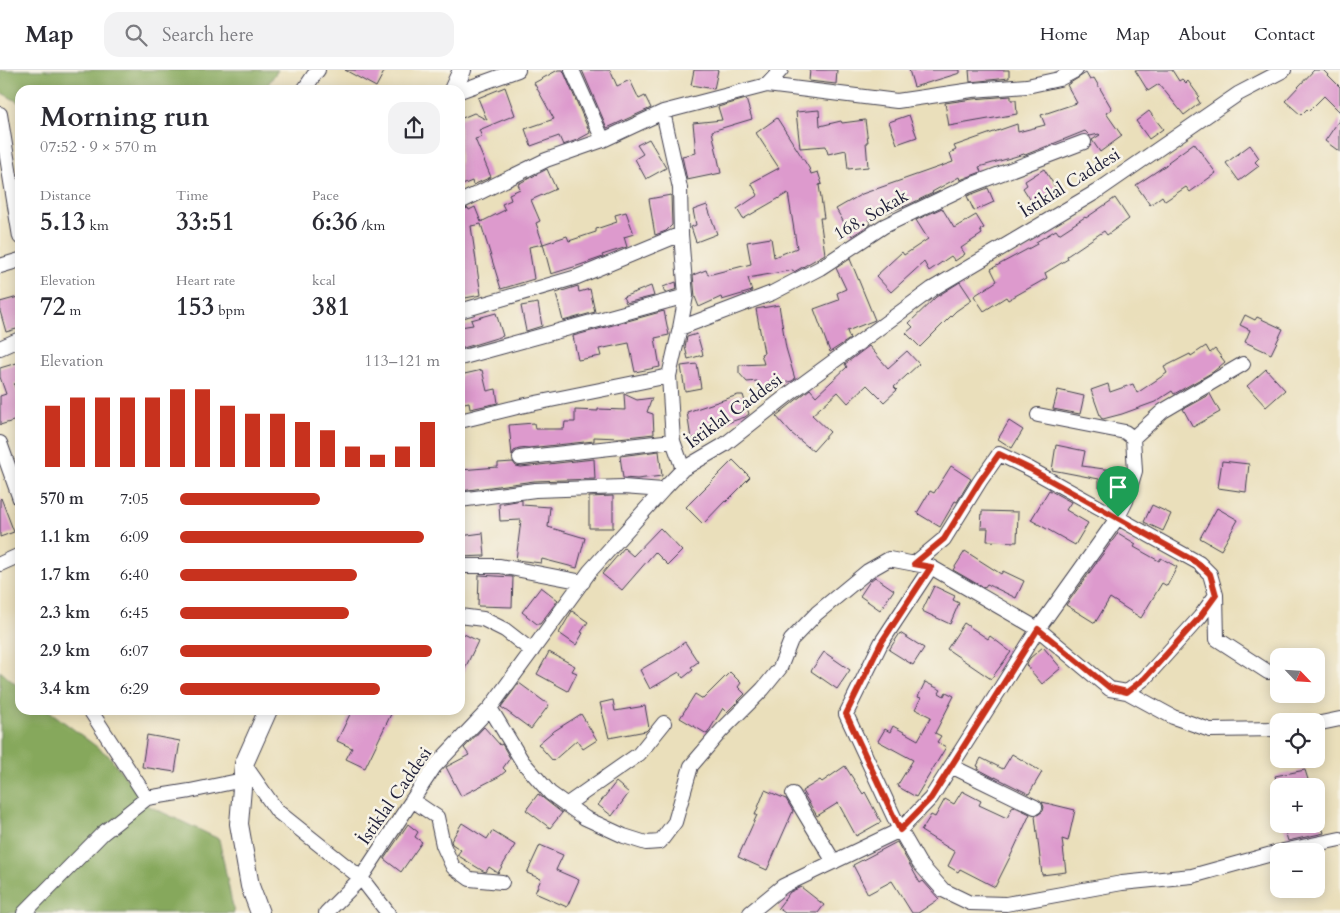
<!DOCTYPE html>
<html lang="en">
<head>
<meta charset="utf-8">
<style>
  :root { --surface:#fff; --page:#f2f2f3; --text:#2b2b33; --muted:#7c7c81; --line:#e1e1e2; --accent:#c8321e }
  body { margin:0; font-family:Cardo,serif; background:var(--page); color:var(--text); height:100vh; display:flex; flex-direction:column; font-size:19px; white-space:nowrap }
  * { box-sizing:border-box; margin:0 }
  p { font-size:16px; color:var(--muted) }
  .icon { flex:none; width:28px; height:28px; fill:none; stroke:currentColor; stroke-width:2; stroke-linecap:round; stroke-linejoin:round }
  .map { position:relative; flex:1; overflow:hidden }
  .details { position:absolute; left:15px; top:15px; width:450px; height:630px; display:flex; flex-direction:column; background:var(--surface); border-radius:15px; box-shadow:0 2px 12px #0003 }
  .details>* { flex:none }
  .needle { width:32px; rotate:115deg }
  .buttons { position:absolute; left:1270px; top:578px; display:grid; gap:10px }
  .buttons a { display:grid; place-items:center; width:55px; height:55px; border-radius:10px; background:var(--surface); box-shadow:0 2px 12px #0003; font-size:25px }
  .pin { position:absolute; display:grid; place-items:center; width:42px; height:42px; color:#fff; margin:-51px -21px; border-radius:50% 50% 50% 0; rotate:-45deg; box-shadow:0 0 5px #0007 }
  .pin .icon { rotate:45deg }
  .round { display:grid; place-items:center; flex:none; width:52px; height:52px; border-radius:15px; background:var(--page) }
  .headline { display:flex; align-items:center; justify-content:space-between; height:85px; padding:0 25px }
  h1 { font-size:28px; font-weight:600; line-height:38px }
  .metrics { display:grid; grid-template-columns:repeat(3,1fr); gap:8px; height:85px; padding:5px 25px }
  .metrics div { display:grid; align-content:center }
  .metrics b { font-size:25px; font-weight:600 }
  .metrics small { font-size:14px; font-weight:400 }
  .metrics p { font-size:14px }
  .chart { height:140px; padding:10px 25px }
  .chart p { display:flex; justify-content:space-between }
  .chart svg { width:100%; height:90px; margin-top:5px; stroke:var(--accent); stroke-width:6 }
  ul { padding:0 25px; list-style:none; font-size:16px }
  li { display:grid; grid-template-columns:80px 60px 1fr; align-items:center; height:38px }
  li i { height:12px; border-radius:6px; background:var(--accent) }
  header { display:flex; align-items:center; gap:30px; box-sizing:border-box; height:70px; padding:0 25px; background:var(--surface); border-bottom:1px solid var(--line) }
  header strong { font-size:24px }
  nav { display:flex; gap:28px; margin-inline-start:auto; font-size:18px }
  .search { width:350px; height:45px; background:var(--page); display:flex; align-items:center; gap:12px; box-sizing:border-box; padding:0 18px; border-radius:15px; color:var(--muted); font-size:19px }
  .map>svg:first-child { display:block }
  .forest { fill:#86a85c; stroke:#54654c }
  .building { fill:#dd9acd }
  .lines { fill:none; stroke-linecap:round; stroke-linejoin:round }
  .minor-casing { stroke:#403e4e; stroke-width:16 }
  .tertiary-casing { stroke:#403e4e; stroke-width:20 }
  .minor { stroke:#fff; stroke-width:14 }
  .tertiary { stroke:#fff; stroke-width:18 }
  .route-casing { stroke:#fff; stroke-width:10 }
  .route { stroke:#c8321e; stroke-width:6 }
  .labels { text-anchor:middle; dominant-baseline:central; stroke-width:5; stroke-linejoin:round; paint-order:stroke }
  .street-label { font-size:18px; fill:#22223b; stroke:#f7f3e8 }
</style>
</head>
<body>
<header>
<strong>Map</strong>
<div class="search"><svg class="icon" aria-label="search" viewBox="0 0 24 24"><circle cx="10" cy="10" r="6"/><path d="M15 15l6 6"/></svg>Search here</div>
<nav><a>Home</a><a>Map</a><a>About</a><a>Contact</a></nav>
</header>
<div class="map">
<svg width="1340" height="843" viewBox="0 0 1340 843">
  <rect width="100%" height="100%" fill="#f7f3e8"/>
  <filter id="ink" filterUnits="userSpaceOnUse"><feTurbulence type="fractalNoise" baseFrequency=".02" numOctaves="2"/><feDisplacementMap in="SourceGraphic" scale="10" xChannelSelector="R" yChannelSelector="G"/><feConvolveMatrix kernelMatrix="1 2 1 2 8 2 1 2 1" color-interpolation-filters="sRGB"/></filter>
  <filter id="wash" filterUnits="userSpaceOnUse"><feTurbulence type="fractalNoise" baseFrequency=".0096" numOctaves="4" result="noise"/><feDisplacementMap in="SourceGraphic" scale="20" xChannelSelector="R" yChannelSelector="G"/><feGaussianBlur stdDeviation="1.12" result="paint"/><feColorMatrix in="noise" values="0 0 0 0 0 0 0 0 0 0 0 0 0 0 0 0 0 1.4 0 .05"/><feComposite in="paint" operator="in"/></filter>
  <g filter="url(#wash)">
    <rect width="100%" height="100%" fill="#eadfbb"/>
    <path class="forest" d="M0,0H278L264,20H20V33L0,22Z
      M0,601L20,618V640H48L109,686L147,735L219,769L234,843H0Z"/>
    <g id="blocks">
      <path class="building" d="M345,0H385L376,17Z
        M558,0H563L590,63L577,70L563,75L559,66L531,76L525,59L554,49L534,13Z
        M582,0H610L617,16L630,10L639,29L645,26L651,38L607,58Z
        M694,0H718L714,19L691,15Z
        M810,0H837L836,14L809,11Z
        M909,0H960V3L914,17Z
        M969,0H1009V8L970,12Z
        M1135,0H1172L1179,11L1182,9L1186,13L1188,11L1199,26L1197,28L1200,33L1184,45L1159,14L1148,21Z
        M1314,0H1323L1340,17V42L1324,26L1309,41L1307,39L1301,45L1285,31Z
        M1086,3L1090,10L1094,8L1112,39L1106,43L1122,66L1100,82L1092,70L1100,65L1099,64L1090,66L1085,61L1025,85L1024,84L979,97L981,102L960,110L959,107L932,122L933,123L908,135L868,149L871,154L852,166L836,139L862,124L953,92L950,83L956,80L954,76L1017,54L1018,62L1045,55L1041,45L1077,33L1067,15Z
        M505,17L515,45L479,60L482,67L475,69L491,107L473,115L472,111L460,116V49L474,43L487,50L478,28Z
        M1011,26V30H1016L1017,44L949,56L945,33L973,29Z
        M746,29L752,49L712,61L721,103L687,110L682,86L696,83L693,53L722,50L718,37Z
        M819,40L820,56L841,51L842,53L865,50L868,72H866L868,97L848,99L846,80L828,84L826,76L800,78L796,42Z
        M1149,41L1163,59L1149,69L1136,51Z
        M909,45L917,67L897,74L889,52Z
        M777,48L809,98L811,104L818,102L822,114L819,115L824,148H820L825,184L794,202L793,200L748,208L752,221L722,230L721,227L699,237L695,227L693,205L706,200L708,205L751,194L747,172L771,168L774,187L797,178L788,123L743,149L737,139L758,125L751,113L779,98L756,63Z
        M1340,49V82L1325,71Z
        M649,69L666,98L646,109L635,89L643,84L637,75Z
        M1194,73L1216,103L1190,122L1186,117L1165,131L1162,126L1150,135L1136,115L1169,93L1168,92Z
        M1250,75L1259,88L1255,92L1259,96L1239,111L1226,93Z
        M547,99L556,119L531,130L540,151L536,153L543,174L529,177L534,209L501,219L481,154L471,156L481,225L460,229V141L468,138L469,140L475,137L481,152L505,140L502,134L511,130L509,124L520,119L518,114Z
        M1044,99L1059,123L1035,137L1023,118L1027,115L1025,111Z
        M988,118L994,132L974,141L967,126Z
        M671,125L672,155L666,161L655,165L649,129Z
        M1115,128L1129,149L1107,165L1104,161L1067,186L1068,189L1045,203L1047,208L1008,230L1006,227L984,241L974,226L997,211L991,199L1037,174L1036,172L1056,160L1059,164L1085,147L1086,148Z
        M707,135L717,164L696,172L691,157L696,155L693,140Z
        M942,138L954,158L976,145L984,158L980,160L982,164L961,178L965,184L955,191L951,186L929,201L924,192L891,222L876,206L902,182L904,185L928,169L916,150Z
        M626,142L634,164L624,167L627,177L602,185L603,187L577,196L551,204L543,174L567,166L569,171L596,162V159L617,152L615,145Z
        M850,189L875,250L847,261L850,269L830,282L814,239L839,230L837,223L846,219L836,198Z
        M676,212L677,219L665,223L663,217Z
        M960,212L972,230L956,241L920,277L906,263L913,257L909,253L936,227Z
        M578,216L579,222L590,219L595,242L563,251L556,223Z
        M651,216L654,226L626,233L623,227Z
        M18,227L20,235V258L6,262L0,241V232Z
        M538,233L542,256L526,261L521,236Z
        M779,235L786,278L795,309L792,311L759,319L757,311L747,312L739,303V295L764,294L761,284L764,283L756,239Z
        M664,241L669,265L655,268L660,297L635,302L629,273L599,279L601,286L578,290L573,266Z
        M496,243L503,266L460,279V257L473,255L471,250Z
        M1245,245L1255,250L1257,247L1283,259L1271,284L1245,272L1250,260L1240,255Z
        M697,264L703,285L688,289L685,277L687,267Z
        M869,276L888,298L907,281L919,294L894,317L897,320L884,332L867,315L848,333L838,322L812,345L830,362L813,381L791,363L776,346L810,319L816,326L847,297L845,294Z
        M1206,276L1210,283L1215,279L1225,292L1213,302L1174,324L1172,321L1155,332L1122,344L1103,349L1101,348L1091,320L1108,314L1110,322L1133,314L1137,323L1167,303L1164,297L1190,284L1191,286Z
        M20,292V313L14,314L20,332V349L0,355V326L6,324L0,307V298Z
        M697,294L701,318L685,321L681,296Z
        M1266,299L1285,320L1266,337L1247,316Z
        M482,300L487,321L496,319L498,333L470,339L469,332L460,334V305Z
        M1058,320L1084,326L1080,344L1053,339Z
        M624,324L637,330L652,328L647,342L653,344L654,364L618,368L594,367V371L519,379L514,381L512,385L509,355L534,353L535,359H564L565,352H575V340L598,341V339L625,340Z
        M1210,324L1220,342L1193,357L1183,339Z
        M738,325H743L749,344L745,347L712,358L713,362L691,369L687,342Z
        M1009,351L1023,360L1012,378L998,369Z
        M1056,375L1085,381L1082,396L1119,401L1117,419L1099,417V409L1052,400Z
        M659,381L662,406L637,409L623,408L620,386Z
        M594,389L595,409L534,411L461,421L460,400L498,397V393L513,392L516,396L521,397Z
        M733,390L750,407L742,415V416L726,432L725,431L703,454L686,437Z
        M1222,391L1249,394L1246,422L1218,418Z
        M951,396L971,409L957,432L955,431L940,457L917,443L930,421L934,423Z
        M1049,420L1071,432L1066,440L1088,453L1075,475L1031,450Z
        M613,426V458H589V427Z
        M1,428L14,462L0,467V429Z
        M522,430V435L550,437L548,457L585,468L577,498L542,489L541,493L516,490L521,450L500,451L499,434Z
        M1152,435L1171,444L1163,461L1144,452Z
        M1217,438L1238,450L1221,480L1200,468Z
        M982,441L1018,442L1017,472L987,471L988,458H981Z
        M660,458L682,481L668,495L655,482L622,520L602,504L624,478L633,486Z
        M483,463L485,486L460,487V466Z
        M1118,463L1136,474L1134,477L1159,491L1161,488L1177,497L1167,516L1162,513L1141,548L1110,528L1095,553L1066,535Z
        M965,481L1001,504L1003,501L1024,511L1016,528L987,514L984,518L953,500Z
        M479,505L513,507L512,537L478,536Z
        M875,507L894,520L880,540L860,526L870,511Z
        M934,516L955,526L953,530L959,533L950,554L922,541Z
        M541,517L558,530L540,554H537L522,542Z
        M572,541L588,552L581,562L583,563L576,575L559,563Z
        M964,553L988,569L990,566L1011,582L991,609L947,579Z
        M460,562L478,571L460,609Z
        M900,563L924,578L913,595L889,580Z
        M685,572L698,592L691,597L693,600L683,608L679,602L650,619L640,600L666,585Z
        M1043,577L1061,598L1042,614L1026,595L1030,588Z
        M549,582L575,596L572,601L577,603L568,621L537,604Z
        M824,582L850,600L837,619L811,601Z
        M730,602L741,613L738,617L745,624L727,642L723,638L707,664L680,648L695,624L703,629Z
        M925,612L941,620L939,623L944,626L946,622L954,626L935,663L941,666L937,672L946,677L916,727L897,716L913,690L878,671L885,659L890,662L893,656L918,670L931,647L915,639L921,628L918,627Z
        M519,613L549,635L531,659L501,637Z
        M613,630L615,641L645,636L649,658L646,661L609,668L600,633Z
        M352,640H393L365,698L346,689L352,678L337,671Z
        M581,644L597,670L583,679L577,670L553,691L538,674L551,663Z
        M484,657L500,675L502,674L510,688L503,698L506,701L500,706L461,726L446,697L469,685L464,678Z
        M147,665L180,671L175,702L142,697Z
        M1012,684L1042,702L1029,724L995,707V708L978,699L979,697L977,696L981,688L1003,699Z
        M845,696L863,724L865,722L881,752L856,766L838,733L817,746L802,721L820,710L822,712Z
        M1305,700L1310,716H1278L1275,706Z
        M616,712L629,723L612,746L598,735Z
        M765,720L786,729L793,741L767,800L738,787L757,745H755Z
        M962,721L981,731L979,735L1007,748L1013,736L1030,744L1013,781L995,817L960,799L958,802L948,796L955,782L921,761L931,745L935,747L945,729L954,734Z
        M538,724L562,743L550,758L526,740Z
        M1042,732L1075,740L1068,771L1062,769L1066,802L1042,805L1035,746L1039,744L1043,741L1044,737Z
        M462,753L487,769L492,761L515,775L498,803L489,797L486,802L483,801L457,785L461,780L452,774L451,771Z
        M408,754L418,762L415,767L422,772L401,802L384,789Z
        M1283,754H1321L1324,763L1288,771Z
        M897,772L920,813L923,811L939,829L918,843H912L892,811L868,824L853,795Z
        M540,775L563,785L556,800L579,810L567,837L535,823L541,809L527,803Z
        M801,817L824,835L818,843H785L778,838L790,822Z"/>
    </g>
  </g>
  <g filter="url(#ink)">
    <use href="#blocks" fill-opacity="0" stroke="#403e4e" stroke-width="1"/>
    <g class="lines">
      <g class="minor-casing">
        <path id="minor" d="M572,0L603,70
          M767,15L781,0
          M304,20L314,5L318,0
          M460,21L518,0
          M663,42L680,118L681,164L686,226L680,258L669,306L673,371L683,399
          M0,44L20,167
          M460,132L546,90L603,70L663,42L767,15L897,31L972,20L1027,16L1059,9L1076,0
          M0,196L20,190
          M460,241L577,207L681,164
          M680,258L772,223L820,198L884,156L968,116L1084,72
          M0,278L20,269
          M460,288L686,226
          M1038,345L1125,362L1133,368
          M460,351L521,336L669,306
          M0,373L20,429
          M520,388L673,371
          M460,430L535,420L623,417L663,420
          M0,494L20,485
          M460,496H500L583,512
          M931,497L881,573L846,644L900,760L919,793L943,820L970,833L1006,834L1122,813L1192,806L1279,782
          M1216,525L1217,569L1268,602
          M460,546L483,549L505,560L532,581
          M1127,622L1173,647L1210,660L1279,659
          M490,638L522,691L550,723L585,748L624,766L646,773L660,772L675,752L691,696L721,661L763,619L780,598L791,570L817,543L868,501L889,489L931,497L1038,559L1110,619L1127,622L1145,608L1200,547L1216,525L1210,504L1199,493L1030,399L999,384L980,411L944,469L914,494
          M90,640L147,728
          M1316,654L1340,649
          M244,694L277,741L361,808L388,843
          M951,696L1035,737
          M793,724L834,792
          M412,730L437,747L443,775L453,797L470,809L502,812
          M566,735L639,684L664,653
          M1283,781L1340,769
          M24,843L103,763L147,728L190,721L243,710
          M326,843L361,808L434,697L490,638L590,501L663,420L683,399L724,375L789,324L932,219L1096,122L1238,24L1284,0
          M750,843L783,816L900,760L931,728L1038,559L1118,447L1126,431L1135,401L1133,368L1163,341L1243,294"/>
      </g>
      <g class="tertiary-casing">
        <path id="tertiary" d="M453,20L462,0
          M260,843L250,816L239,754L244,694L268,640"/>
      </g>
      <use href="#minor" class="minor"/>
      <use href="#tertiary" class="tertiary"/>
    </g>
  </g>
  <g class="lines" filter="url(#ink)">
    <g class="route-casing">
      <path id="route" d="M999,384L1030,399L1198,493L1210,504L1216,525L1200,547L1145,608L1127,622L1110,618L1038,559L931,728L900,760L846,644L881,573L931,497L914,494L944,469L980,411Z"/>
    </g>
    <use href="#route" class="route"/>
  </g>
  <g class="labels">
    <g class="street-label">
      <text transform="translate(1070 113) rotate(-32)">İstiklal Caddesi</text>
      <text transform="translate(871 145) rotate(-30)">168. Sokak</text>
      <text transform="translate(734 341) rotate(-36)">İstiklal Caddesi</text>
      <text transform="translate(395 726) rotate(-55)">İstiklal Caddesi</text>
    </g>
  </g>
</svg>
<div class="buttons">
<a><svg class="needle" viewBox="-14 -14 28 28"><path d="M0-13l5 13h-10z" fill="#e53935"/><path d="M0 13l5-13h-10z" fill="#7c7c81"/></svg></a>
<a><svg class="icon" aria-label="locate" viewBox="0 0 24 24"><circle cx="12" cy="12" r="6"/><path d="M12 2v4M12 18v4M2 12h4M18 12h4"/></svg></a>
<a>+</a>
<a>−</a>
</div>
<div class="pin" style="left:1118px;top:447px;background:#1e9e55"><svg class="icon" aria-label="arrive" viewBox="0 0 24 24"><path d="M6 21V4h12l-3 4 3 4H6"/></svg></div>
<section class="details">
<div class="headline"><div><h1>Morning run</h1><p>07:52 · 9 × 570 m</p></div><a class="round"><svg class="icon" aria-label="share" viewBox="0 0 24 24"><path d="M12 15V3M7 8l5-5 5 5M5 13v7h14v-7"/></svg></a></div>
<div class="metrics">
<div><p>Distance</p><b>5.13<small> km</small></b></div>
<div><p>Time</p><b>33:51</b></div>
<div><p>Pace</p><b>6:36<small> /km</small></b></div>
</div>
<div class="metrics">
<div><p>Elevation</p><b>72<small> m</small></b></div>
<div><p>Heart rate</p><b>153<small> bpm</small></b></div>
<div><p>kcal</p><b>381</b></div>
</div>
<div class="chart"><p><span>Elevation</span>113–121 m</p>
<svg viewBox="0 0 160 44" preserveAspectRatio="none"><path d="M5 44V14M15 44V10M25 44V10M35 44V10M45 44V10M55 44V6M65 44V6M75 44V14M85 44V18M95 44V18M105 44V22M115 44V26M125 44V34M135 44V38M145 44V34M155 44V22"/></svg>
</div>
<ul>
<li><b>570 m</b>7:05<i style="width:54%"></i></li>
<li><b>1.1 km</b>6:09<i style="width:94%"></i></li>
<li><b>1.7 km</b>6:40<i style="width:68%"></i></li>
<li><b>2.3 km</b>6:45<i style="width:65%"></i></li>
<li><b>2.9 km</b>6:07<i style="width:97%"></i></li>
<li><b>3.4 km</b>6:29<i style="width:77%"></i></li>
</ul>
</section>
</div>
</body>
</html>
